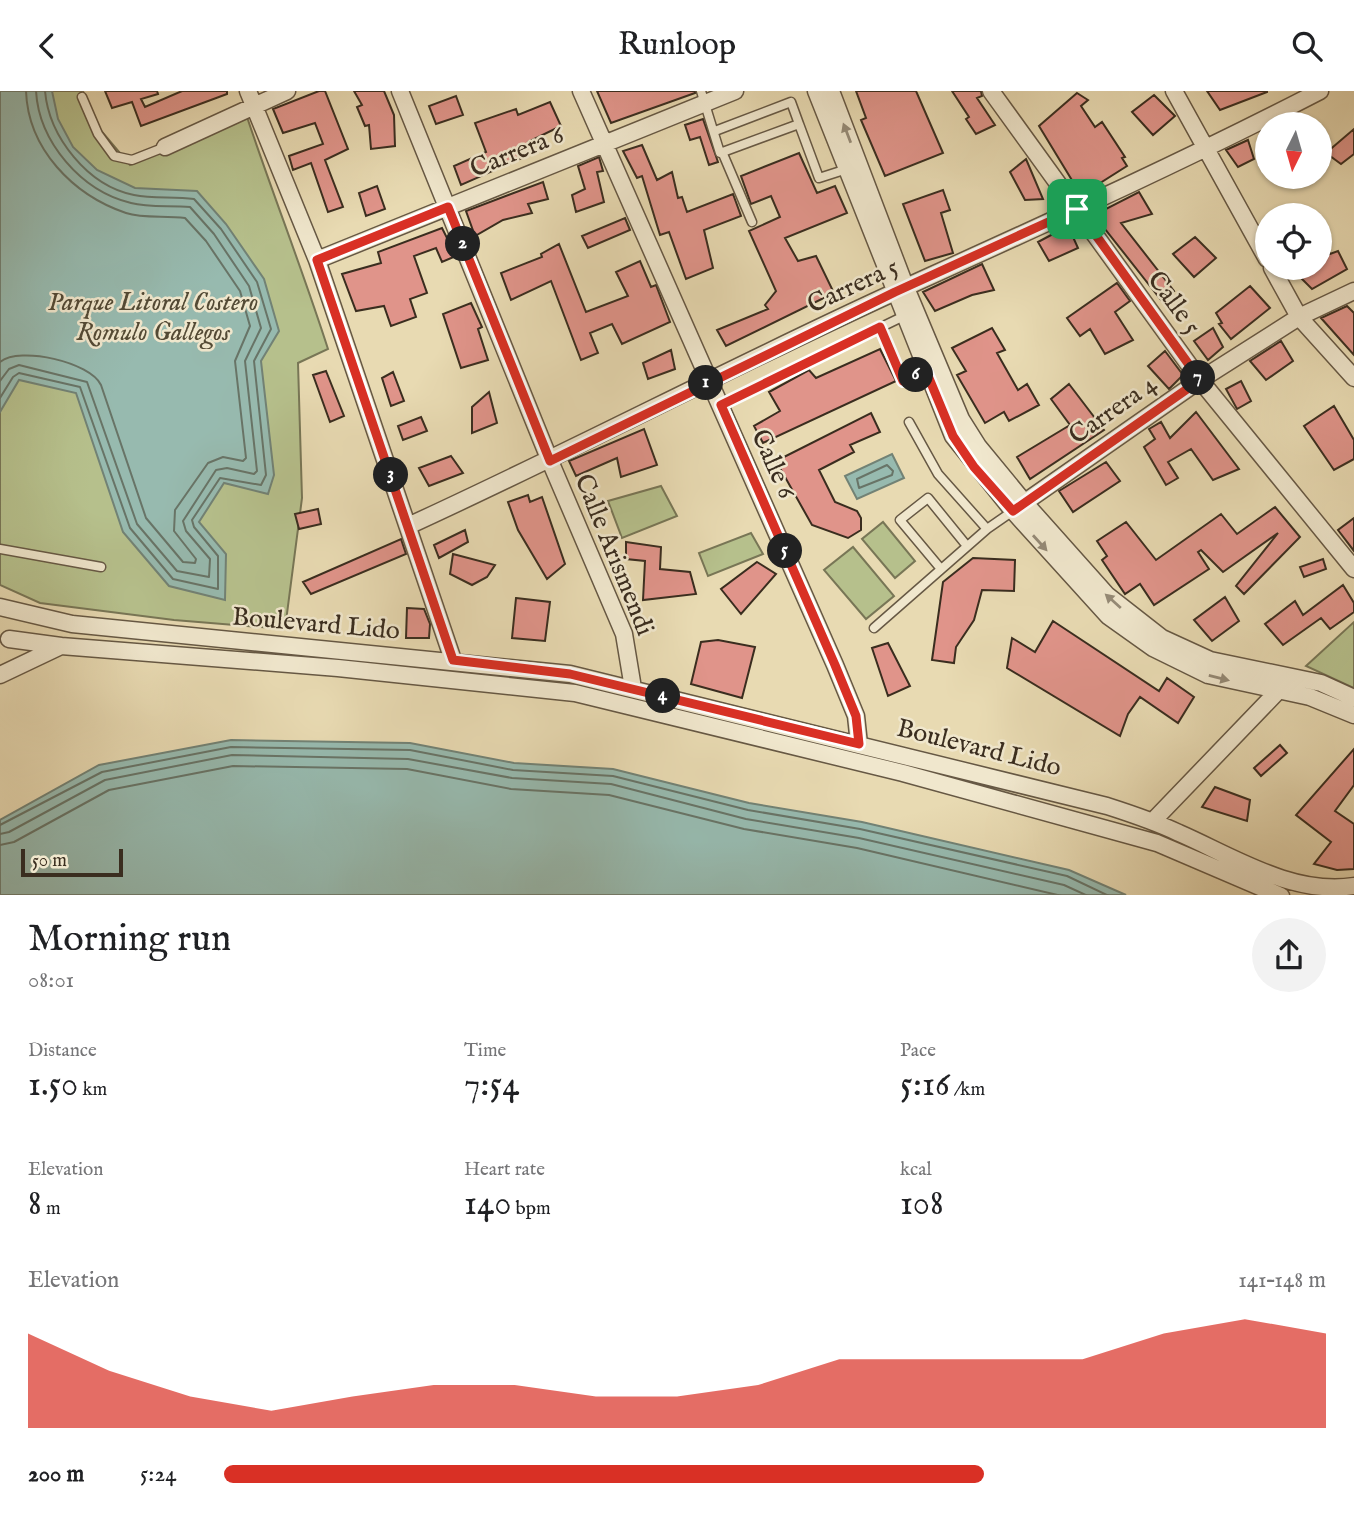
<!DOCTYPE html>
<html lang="en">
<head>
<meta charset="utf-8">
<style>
  :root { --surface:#fff; --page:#f2f2f2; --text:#202124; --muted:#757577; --accent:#d93025 }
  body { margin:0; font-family:"IM FELL English",serif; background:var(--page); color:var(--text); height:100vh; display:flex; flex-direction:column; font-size:26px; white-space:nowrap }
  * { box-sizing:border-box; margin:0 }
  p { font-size:23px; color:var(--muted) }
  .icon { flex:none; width:38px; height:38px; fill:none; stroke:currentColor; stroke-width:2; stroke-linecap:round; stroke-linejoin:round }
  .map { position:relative; height:804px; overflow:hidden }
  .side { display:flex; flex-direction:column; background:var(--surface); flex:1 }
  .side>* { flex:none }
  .needle { width:46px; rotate:185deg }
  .buttons { position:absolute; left:1255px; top:21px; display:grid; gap:14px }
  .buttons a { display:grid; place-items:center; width:77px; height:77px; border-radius:50%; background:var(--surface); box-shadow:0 2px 5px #0004; font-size:35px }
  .scale { position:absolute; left:21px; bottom:18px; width:102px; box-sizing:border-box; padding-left:7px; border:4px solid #3a2d1f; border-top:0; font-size:19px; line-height:24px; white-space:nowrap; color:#3a2d1f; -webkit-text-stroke:5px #f0e7cd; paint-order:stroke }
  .pin { position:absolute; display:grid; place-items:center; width:60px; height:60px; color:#fff; margin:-30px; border-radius:14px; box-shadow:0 4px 10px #0006 }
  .km { position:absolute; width:35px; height:35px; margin:-18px; border-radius:50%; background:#222; color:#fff; font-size:19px; line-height:35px; text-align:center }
  .round { display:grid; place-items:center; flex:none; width:74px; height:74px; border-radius:37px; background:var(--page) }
  .overview { display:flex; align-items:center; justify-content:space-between; height:119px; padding:0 28px }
  h1 { font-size:38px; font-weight:600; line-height:52px }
  .stats { display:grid; grid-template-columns:repeat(3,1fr); gap:10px; height:119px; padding:7px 28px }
  .stats div { display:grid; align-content:center }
  .stats b { font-size:35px; font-weight:600 }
  .stats small { font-size:19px; font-weight:400 }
  .stats p { font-size:19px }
  .chart { height:196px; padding:14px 28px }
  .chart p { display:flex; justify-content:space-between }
  .chart svg { width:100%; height:126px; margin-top:7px; fill:var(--accent); opacity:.7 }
  ul { padding:0 28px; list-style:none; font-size:23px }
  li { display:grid; grid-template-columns:112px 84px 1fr; align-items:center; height:52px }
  li i { height:18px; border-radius:9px; background:var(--accent) }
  header { display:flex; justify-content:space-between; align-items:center; height:91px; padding:0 28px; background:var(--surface); font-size:32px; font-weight:600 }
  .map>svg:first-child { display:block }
  .green { fill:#b6c08c; stroke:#787656; stroke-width:2 }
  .water { fill:#97baaf; stroke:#728275; stroke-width:2 }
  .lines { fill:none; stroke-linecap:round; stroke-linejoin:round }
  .shore { stroke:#687467; stroke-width:2 }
  .building { fill:#e0948a; stroke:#3a2d1f; stroke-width:2 }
  .lane-casing { stroke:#665844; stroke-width:11 }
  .street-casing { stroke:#665844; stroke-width:19 }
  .lane { stroke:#f0e7cd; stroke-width:8 }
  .street { stroke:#f0e7cd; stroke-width:16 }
  .oneway { fill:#958a76 }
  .route-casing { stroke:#fff; stroke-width:14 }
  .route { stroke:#d93025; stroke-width:9 }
  .labels { text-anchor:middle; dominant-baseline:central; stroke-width:5; stroke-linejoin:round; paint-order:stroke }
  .street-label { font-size:26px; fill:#3a2d1f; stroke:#f0e7cd }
  .park-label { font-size:26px; font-style:italic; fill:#534a35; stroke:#f0e7cd }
</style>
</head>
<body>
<header><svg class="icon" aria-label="back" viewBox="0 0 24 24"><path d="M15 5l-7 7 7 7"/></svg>Runloop<svg class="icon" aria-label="search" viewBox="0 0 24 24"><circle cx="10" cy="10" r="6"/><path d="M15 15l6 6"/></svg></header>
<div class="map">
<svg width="1354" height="805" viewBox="0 0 1354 805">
  <rect width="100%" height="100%" fill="#e8dab2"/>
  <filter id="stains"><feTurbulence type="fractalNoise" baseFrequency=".00286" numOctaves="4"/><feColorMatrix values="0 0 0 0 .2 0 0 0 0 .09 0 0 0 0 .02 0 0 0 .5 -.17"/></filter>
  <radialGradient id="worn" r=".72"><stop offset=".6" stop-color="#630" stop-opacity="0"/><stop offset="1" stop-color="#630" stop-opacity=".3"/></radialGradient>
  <path class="green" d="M0,0H83L92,29L130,74L247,26C273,104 303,180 328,258L298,272L302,407L285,538L174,529L40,512L0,494Z
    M661,395L677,425L622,447L608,410Z
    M883,431L915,470L895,487L862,448Z
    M751,442L763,463L708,485L699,462Z
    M853,456L894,505L866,528L824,479Z
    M1354,531V597L1306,575Z"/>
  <path class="water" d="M0,0H52L58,28L73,56L97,79L135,97L197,100L226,133L264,188L279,240L261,270L274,384L268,403L224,392L199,431L226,463L225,509L169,495L123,441L76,302L19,289L0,321Z
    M892,363L904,387L857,408L845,385Z
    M231,649L410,652L514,672L613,678L749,712L862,731L1069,779L1126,804H0V729L99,674Z"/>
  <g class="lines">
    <path class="shore" d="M0,271C20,255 90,271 101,294L146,427L183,471L195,472L196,468L174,440L175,419L208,372L223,366L243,370L246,367L235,270L250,235L240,200L206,150L185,127C166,124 144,128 126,122C73,104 28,58 26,0
      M0,290L9,278L19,274L87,291L137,433L177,480L209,486L210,468L186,440L183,430L216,379L227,377L254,383L257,380L245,270L261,237L249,195L214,143L190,116C171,114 149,117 131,112C81,100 39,51 36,0
      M0,307L13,286L19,282L80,296L130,437L173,488L218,498V465L194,436L192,429L220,387L261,394L266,384L254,270L271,238L257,191L221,138L194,108C174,105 154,108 134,104C88,95 49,46 45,0
      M887,374L893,380L892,384L859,397L857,388Z
      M0,734L102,681L231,656L410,659L513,679L613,685L748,719L860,738L1067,785L1109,805
      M0,743L9,741L105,689L232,664L408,668L512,687L611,693L746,728L859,747L1064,794L1088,805
      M0,754L14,751L109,699L233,675L407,678L511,698L609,704L744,738L857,757L1062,805"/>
  </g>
  <path class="building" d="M105,0H157L158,3L141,8L145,16L182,0H227V3L141,35L132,11L112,17Z
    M319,0H325L348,58L325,69L343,116L328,121L311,72L293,79L289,65L323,53L315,32L283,42L273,18Z
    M354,0H384L394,24L395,55L371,58L369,34L365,35L357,16L362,14Z
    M597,0H695V2L611,32Z
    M856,0H916L943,62L885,85L861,29L866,27Z
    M952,0H981L982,5L977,7L995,34L976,43L966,28L969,26Z
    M1207,0H1267V1L1220,19Z
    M1077,2L1088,9L1081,15L1095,36L1102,31L1125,66L1122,67L1127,75L1081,104L1039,35Z
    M1154,4L1175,25L1153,44L1132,21Z
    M456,5L463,24L436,33L429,15Z
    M550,11L561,35L528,51L533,62L461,94L454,75L486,61L475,32L516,18L518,24Z
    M703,28L718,71L709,74L700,46L690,49L685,34Z
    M1354,38V63L1341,73L1326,62Z
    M1248,49L1254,68L1238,76L1226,59Z
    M642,54L657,89L672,81L678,107L682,106L687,121L733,103L741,125L704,139L713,177L686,188L669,141L660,144L642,85L637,87L623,60Z
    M799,62L817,102L835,95L847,122L785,147L798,170L816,165L834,202L726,255L717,239L768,218L765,214L776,200L749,140L780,126L771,105L751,113L741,85Z
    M599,66L603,80L597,81L604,111L576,121L572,104L585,98L578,75Z
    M1026,68L1043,108L1025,109L1010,81Z
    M543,91L548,108L528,113L532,122L503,129L475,145L466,120Z
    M377,95L385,118L366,125L359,102Z
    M943,99L950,119L941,122L953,162L925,170L903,113Z
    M1139,101L1152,123L1121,132L1174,200L1161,209L1094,124Z
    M625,127L630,139L588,157L582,145Z
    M1068,135L1078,157L1049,170L1038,151Z
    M442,137L456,165L442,171L436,157L414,165L427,202L410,208L416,226L391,235L384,215L356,220L342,183L381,172L378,161Z
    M1320,143L1330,163L1338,160L1347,178L1312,198L1291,177H1320Z
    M1195,146L1216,167L1194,186L1173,163Z
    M559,153L586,221L628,205L616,181L640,170L651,196L656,194L670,231L622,253L612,233L590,242L598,262L581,269L551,190L511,209L501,182L542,166L541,163Z
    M982,173L994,199L972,204L935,220L923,201Z
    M1117,192L1130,210L1115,221L1133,249L1105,263L1090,238L1080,245L1067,227Z
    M1250,195L1270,217L1231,248L1219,233L1222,232L1216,222Z
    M471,212L482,236L478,238L488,269L461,277L443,223Z
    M1347,215L1354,222V264L1321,227Z
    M992,237L1005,259L997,262L1018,299L1027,293L1039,314L1009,330L1004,321L985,332L957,284L966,280L952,257Z
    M1213,237L1223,256L1208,269L1194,250Z
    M1281,250L1293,270L1266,289L1250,270Z
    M880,258L896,290L763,352L754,335L780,320L769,301L809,279L816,287Z
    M671,259L675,278L648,288L643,272Z
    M1165,260L1183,284L1169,298L1148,275Z
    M326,280L344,325L330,331L313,284Z
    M393,281L404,310L391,315L382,287Z
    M1241,290L1251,310L1237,318L1226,298Z
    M1069,293L1104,339L1030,388L1017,366L1070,334L1051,308Z
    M489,301L497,332L472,342V316Z
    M1334,315L1354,349V368L1334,379L1304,335Z
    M1196,321L1239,378L1213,389L1191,358L1168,371L1178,387L1166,394L1144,356L1155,348L1149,338L1161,331L1170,347Z
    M871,322L880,341L850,354L854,361L819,379L835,411L857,420L861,427V439L848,447L812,434L776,370Z
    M421,326L427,340L403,349L398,335Z
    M644,338L657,374L621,386L617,367L576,385L569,370Z
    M451,365L463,382L429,395L419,377Z
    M1106,371L1120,390L1073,421L1059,400Z
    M528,404L530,411L542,406L565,473L547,488L518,439L508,411Z
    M1275,416L1300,446L1244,503L1236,495L1278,442L1223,481L1201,459L1198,461L1209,478L1154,514L1140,493L1125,503L1102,469L1107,465L1097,450L1126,431L1156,469L1221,423L1237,443Z
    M318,418L321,433L299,438L295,423Z
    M1354,427V460L1338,439Z
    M465,439L468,451L439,467L434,454Z
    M401,448L406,463L311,503L303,491Z
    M626,451L661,456L660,478L690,481L696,503L643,509L645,470L626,468Z
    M453,463L495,474L487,486L472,494L450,483Z
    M973,467L1015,469L1014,500L982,499L974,529L956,556L954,572L932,569L943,491Z
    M1323,468L1326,478L1304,486L1300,476Z
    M757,471L776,483L741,523L721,498Z
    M1343,494L1354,512V521L1330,538L1321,527L1283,554L1265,533L1295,510L1303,524Z
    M1225,506L1239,530L1212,550L1194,529Z
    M516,507L550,511L545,550L512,547Z
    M407,517L424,518L430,533L429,547H406Z
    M1053,530L1159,600L1167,587L1194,606L1178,632L1140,606L1128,623L1120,645L1007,577L1012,547L1035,561Z
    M718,549L755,556L742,607L691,593L701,551Z
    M888,552L910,595L888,605L872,557Z
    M1280,654L1287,662L1261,685L1254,677Z
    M1354,658V694L1335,720L1354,733V778L1337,779L1314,773L1331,751L1296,724Z
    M1215,696L1250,709L1247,730L1202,716Z"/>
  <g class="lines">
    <g class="lane-casing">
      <path id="lane" d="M701,0L720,62L799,33L819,87L847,78
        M82,6L98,43L114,65L132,69L165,56
        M715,40L791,11L799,33
        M723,63L752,131
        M880,236L903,290L926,280
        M721,314L904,225
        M909,331L938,383L987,438
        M0,458L101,476
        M941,478L900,429L928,407L967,455
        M874,537L987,438L1013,420"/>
    </g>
    <g class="street-casing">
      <path id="street" d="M248,0L317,169L453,569
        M400,0L550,370L624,543L633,597
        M581,0L835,574L856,625L859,653
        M816,0L953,345L1013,420L1108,525L1153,557L1208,584L1310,606L1354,624
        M831,0L906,197L961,328L978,355L1024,411L1107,504L1162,547L1210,569L1321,592L1354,607
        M991,0L1200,289L1354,478
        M1174,0L1267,168
        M165,56L287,0
        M317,169L735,0
        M1272,177L1299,226L1354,287
        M1018,416L1200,289L1299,226L1354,200
        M408,435C572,360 731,276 895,201C1038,136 1181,72 1320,0
        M0,516L72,533L570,583L1107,715C1132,723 1156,731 1179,742C1232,765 1293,805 1354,795
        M9,548L61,555
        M0,584L61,555L338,577L575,602L903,682L1157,752L1281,805
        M1153,730L1279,599"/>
    </g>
    <use href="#lane" class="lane"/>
    <use href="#street" class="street"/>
  </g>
  <defs><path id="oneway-solid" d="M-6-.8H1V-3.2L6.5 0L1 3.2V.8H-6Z" transform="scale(1.75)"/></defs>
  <g class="oneway">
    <use href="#oneway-solid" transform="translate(847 42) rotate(-111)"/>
    <use href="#oneway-solid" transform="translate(1040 452) rotate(48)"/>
    <use href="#oneway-solid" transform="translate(1113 510) rotate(-138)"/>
    <use href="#oneway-solid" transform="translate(1219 587) rotate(14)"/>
  </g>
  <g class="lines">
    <g class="route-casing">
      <path id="route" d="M448,116L550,370L895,201L1077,118L1200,289L1013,420L974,376L953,345L926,280L903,290L880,236L721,314L835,574L856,625L859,653L570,583L453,569L317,169Z"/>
    </g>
    <use href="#route" class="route"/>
  </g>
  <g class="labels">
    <g class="street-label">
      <text transform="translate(517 61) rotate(-22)">Carrera 6</text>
      <text transform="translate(853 195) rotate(-25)">Carrera 5</text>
      <text transform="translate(1174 212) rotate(54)">Calle 5</text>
      <text transform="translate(1113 319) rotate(-35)">Carrera 4</text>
      <text transform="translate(773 373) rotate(66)">Calle 6</text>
      <text transform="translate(614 464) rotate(68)">Calle Arismendi</text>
      <text transform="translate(316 533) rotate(5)">Boulevard Lido</text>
      <text transform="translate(979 657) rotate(14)">Boulevard Lido</text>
    </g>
    <g class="park-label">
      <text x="153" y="211">Parque Litoral Costero<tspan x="153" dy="30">Romulo Gallegos</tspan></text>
    </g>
  </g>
  <rect width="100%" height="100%" filter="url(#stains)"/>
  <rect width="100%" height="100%" fill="url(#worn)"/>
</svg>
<div class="buttons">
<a><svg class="needle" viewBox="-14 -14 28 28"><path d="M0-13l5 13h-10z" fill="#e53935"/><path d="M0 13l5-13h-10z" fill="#757577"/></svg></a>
<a><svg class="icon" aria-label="locate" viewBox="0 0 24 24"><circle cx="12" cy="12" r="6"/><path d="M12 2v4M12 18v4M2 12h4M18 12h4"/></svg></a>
</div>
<div class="scale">50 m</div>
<div class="pin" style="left:1077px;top:118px;background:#1e9e55"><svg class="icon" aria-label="arrive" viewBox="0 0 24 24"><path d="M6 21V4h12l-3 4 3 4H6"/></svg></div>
<b class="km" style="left:706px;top:292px">1</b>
<b class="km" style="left:463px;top:153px">2</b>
<b class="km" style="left:391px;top:384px">3</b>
<b class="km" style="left:663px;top:605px">4</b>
<b class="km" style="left:785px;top:460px">5</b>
<b class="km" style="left:916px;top:284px">6</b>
<b class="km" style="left:1198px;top:287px">7</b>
</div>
<section class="side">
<div class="overview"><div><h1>Morning run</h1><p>08:01</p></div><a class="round"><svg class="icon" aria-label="share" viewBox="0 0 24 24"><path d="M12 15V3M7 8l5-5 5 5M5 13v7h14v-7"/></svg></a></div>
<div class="stats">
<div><p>Distance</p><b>1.50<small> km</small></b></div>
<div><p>Time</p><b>7:54</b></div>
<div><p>Pace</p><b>5:16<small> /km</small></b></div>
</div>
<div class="stats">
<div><p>Elevation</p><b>8<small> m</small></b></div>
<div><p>Heart rate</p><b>140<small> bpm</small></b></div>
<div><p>kcal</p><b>108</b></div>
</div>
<div class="chart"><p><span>Elevation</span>141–148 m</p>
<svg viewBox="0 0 160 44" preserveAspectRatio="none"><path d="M0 44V11L10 24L20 33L30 38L40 33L50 29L60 29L70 33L80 33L90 29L100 20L110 20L120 20L130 20L140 11L150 6L160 11V44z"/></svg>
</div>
<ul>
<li><b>200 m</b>5:24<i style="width:69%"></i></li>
</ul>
</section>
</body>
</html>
